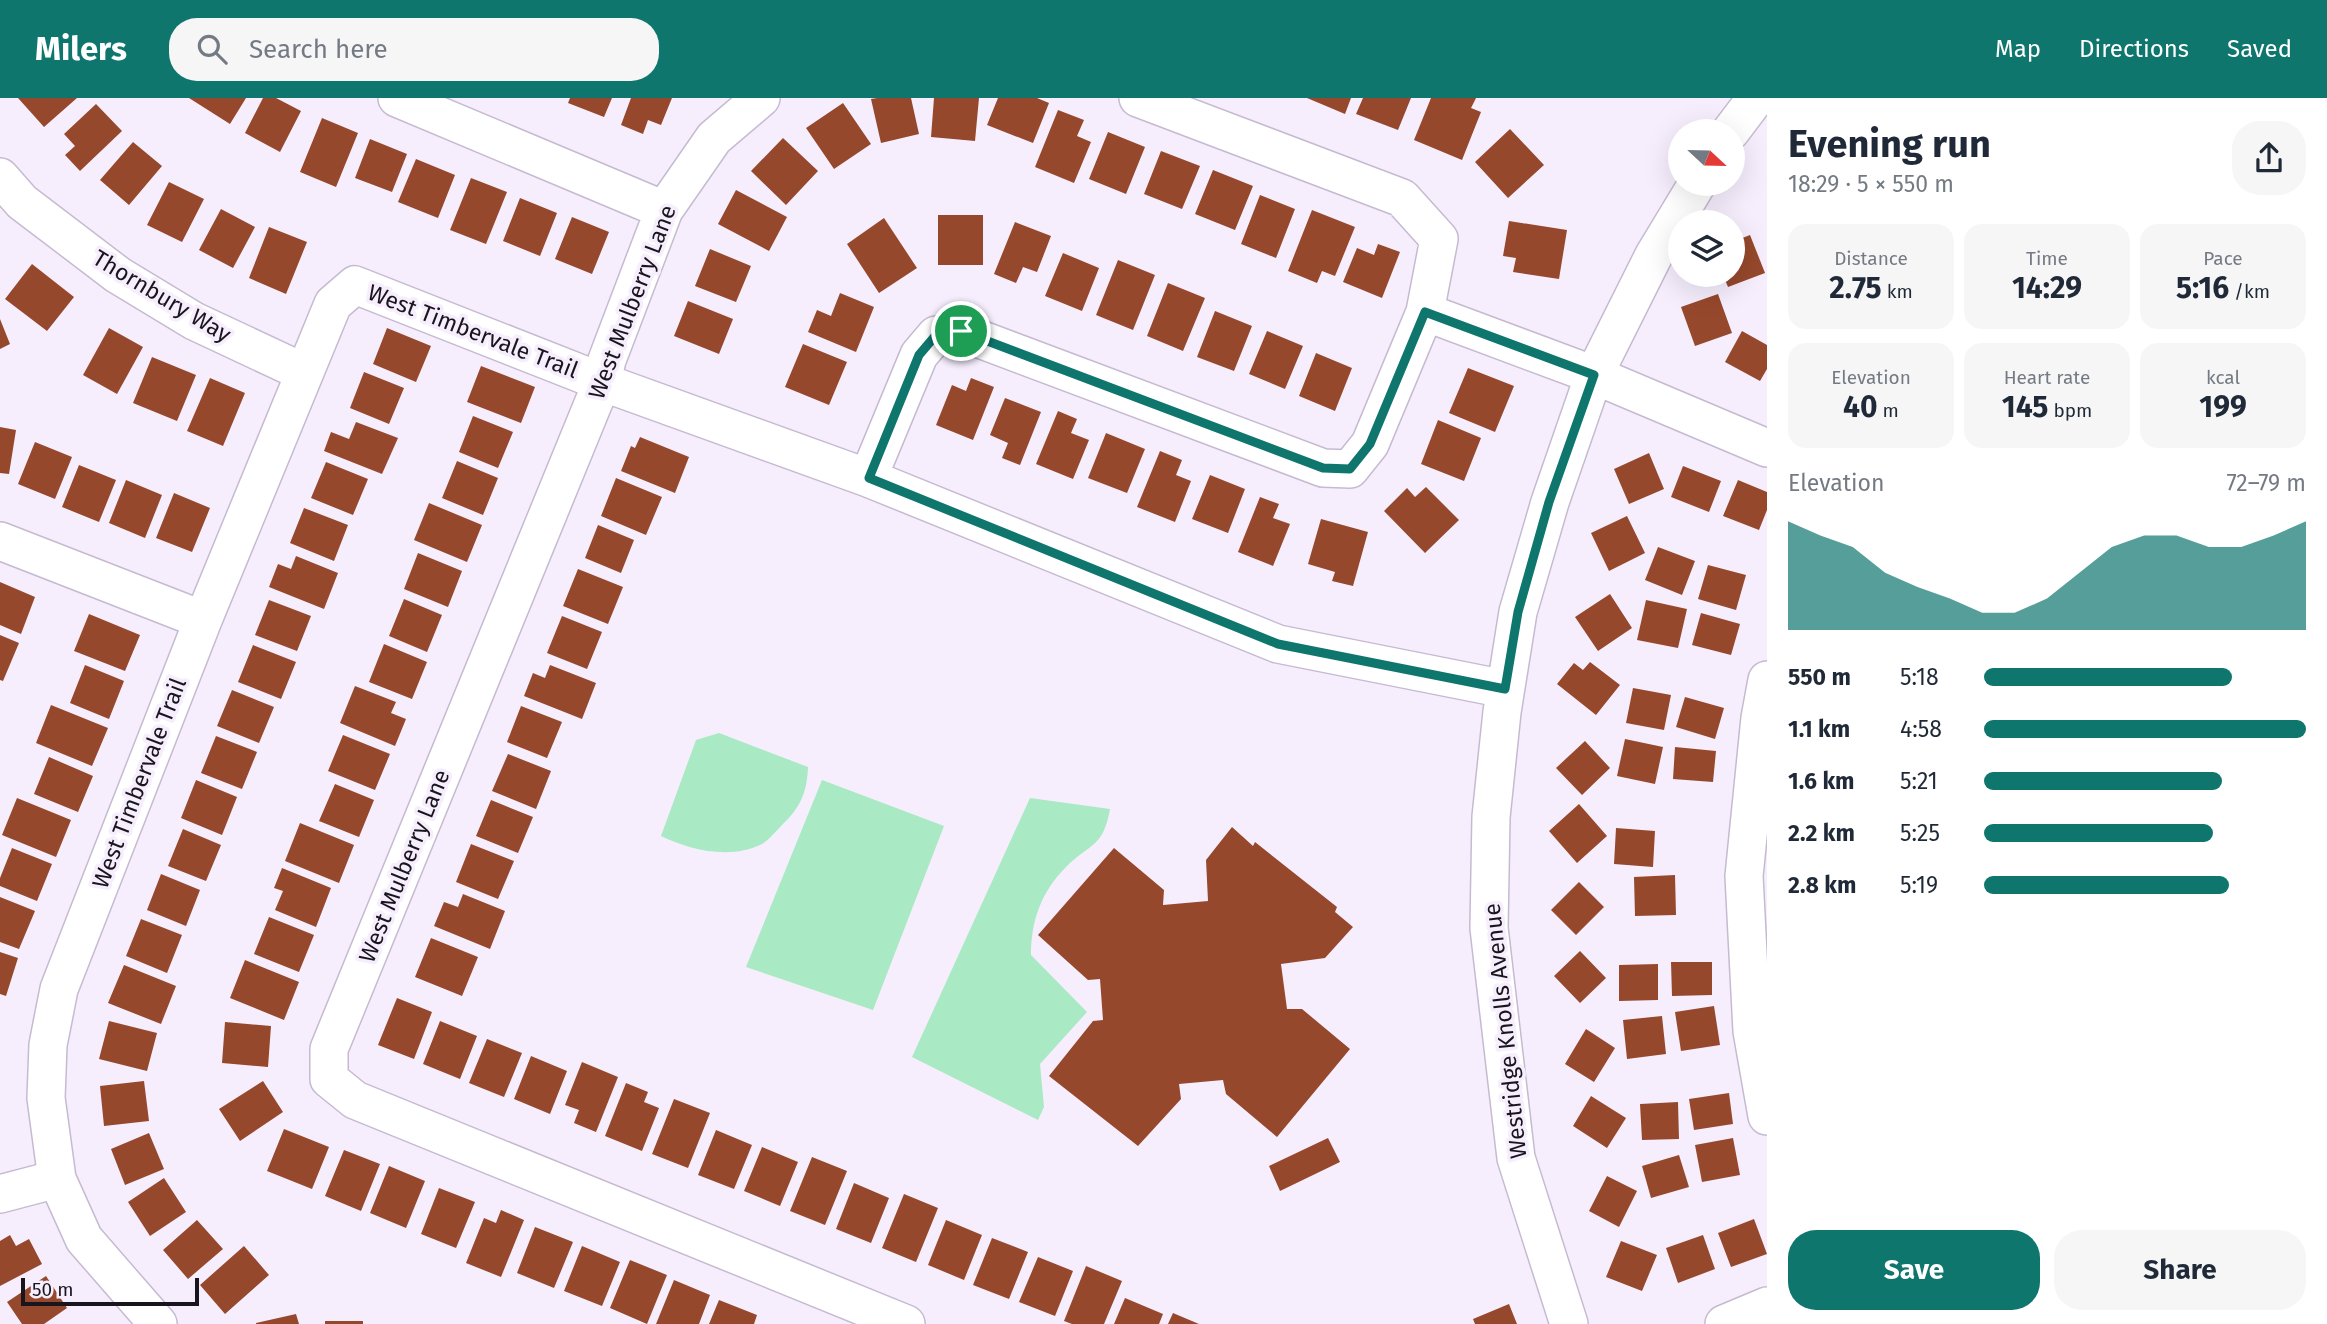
<!DOCTYPE html>
<html lang="en">
<head>
<meta charset="utf-8">
<style>
  :root { --surface:#fff; --page:#f6f6f7; --text:#1f2937; --muted:#747a83; --accent:#0f766e }
  body { margin:0; font-family:"Fira Sans",sans-serif; background:var(--page); color:var(--text); height:100vh; display:flex; flex-direction:column; font-size:26px; white-space:nowrap }
  * { box-sizing:border-box; margin:0 }
  p { font-size:23px; color:var(--muted) }
  .icon { flex:none; width:38px; height:38px; fill:none; stroke:currentColor; stroke-width:2; stroke-linecap:round; stroke-linejoin:round }
  .map { position:relative; flex:1; overflow:hidden }
  .details { display:flex; flex-direction:column; background:var(--surface); width:560px }
  .details>* { flex:none }
  .needle { width:46px; rotate:112deg }
  .controls { position:absolute; left:1668px; top:21px; display:grid; gap:14px }
  .controls a { display:grid; place-items:center; width:77px; height:77px; border-radius:50%; background:var(--surface); box-shadow:0 7px 28px #0002; font-size:35px }
  .scale { position:absolute; left:21px; bottom:18px; width:178px; box-sizing:border-box; padding-left:7px; border:4px solid #19151d; border-top:0; font-size:19px; line-height:24px; white-space:nowrap; color:#19151d; -webkit-text-stroke:5px #f6eefd; paint-order:stroke }
  .pin { position:absolute; display:grid; place-items:center; width:60px; height:60px; color:#fff; margin:-30px; border:4px solid #fff; border-radius:50%; box-shadow:0 2px 7px #0007 }
  .round { display:grid; place-items:center; flex:none; width:74px; height:74px; border-radius:28px; background:var(--page) }
  .summary { display:flex; align-items:center; justify-content:space-between; height:119px; padding:0 21px }
  h1 { font-size:38px; font-weight:700; line-height:52px }
  .figures { display:grid; grid-template-columns:repeat(3,1fr); gap:10px; height:119px; padding:7px 21px }
  .figures div { display:grid; align-content:center; border-radius:18px; background:var(--page); text-align:center }
  .figures b { font-size:30px; font-weight:700 }
  .figures small { font-size:19px; font-weight:400 }
  .figures p { font-size:19px }
  .chart { height:196px; padding:14px 21px }
  .chart p { display:flex; justify-content:space-between }
  .chart svg { width:100%; height:126px; margin-top:7px; fill:var(--accent); opacity:.7 }
  .cta { display:flex; gap:14px; margin-top:auto; padding:14px 21px }
  .cta a { flex:1; height:80px; border-radius:28px; background:var(--accent); color:#fff; font-size:28px; font-weight:700; line-height:80px; text-align:center }
  .cta a+a { background:var(--page); color:var(--text) }
  ul { padding:0 21px; list-style:none; font-size:23px }
  li { display:grid; grid-template-columns:112px 84px 1fr; align-items:center; height:52px }
  li i { height:18px; border-radius:9px; background:var(--accent) }
  header { display:flex; align-items:center; gap:42px; box-sizing:border-box; height:98px; padding:0 35px; background:var(--accent); color:#fff }
  header strong { font-size:33px }
  nav { display:flex; gap:38px; margin-inline-start:auto; font-size:24px }
  .search { width:490px; height:63px; background:var(--page); display:flex; align-items:center; gap:18px; box-sizing:border-box; padding:0 24px; border-radius:28px; color:var(--muted); font-size:26px }
  main { display:flex; flex:1; min-height:0 }
  .map>svg:first-child { display:block }
  .green { fill:#a9e9c3 }
  .building { fill:#96482c }
  .lines { fill:none; stroke-linecap:round; stroke-linejoin:round }
  .minor-casing { stroke:#c6bad1; stroke-width:40 }
  .minor { stroke:#fff; stroke-width:37 }
  .route-casing { stroke:#fff; stroke-width:14 }
  .route { stroke:#0f766e; stroke-width:9 }
  .labels { text-anchor:middle; dominant-baseline:central; stroke-width:7; stroke-linejoin:round; paint-order:stroke }
  .street-label { font-size:23px; fill:#19151d; stroke:#f6eefd }
</style>
</head>
<body>
<header>
<strong>Milers</strong>
<div class="search"><svg class="icon" aria-label="search" viewBox="0 0 24 24"><circle cx="10" cy="10" r="6"/><path d="M15 15l6 6"/></svg>Search here</div>
<nav><a>Map</a><a>Directions</a><a>Saved</a></nav>
</header>
<main>
<div class="map">
<svg width="1767" height="1226" viewBox="0 0 1767 1226">
  <rect width="100%" height="100%" fill="#f6eefd"/>
  <path class="green" d="M719,635L808,669C807,695 800,710 782,727C776,733 769,742 762,746C730,762 690,752 661,738L696,642Z
    M822,682L944,728L873,912L746,869Z
    M1030,700L1110,711C1103,750 1090,745 1066,769C1041,794 1031,823 1031,857L1087,914L1040,966L1044,1009L1038,1022L912,959Z"/>
  <path class="building" d="M18,0H77L44,29Z
    M189,0H246L230,26Z
    M263,0H276L301,13L280,54L245,35Z
    M570,0H612L604,19L568,5Z
    M631,0H672L661,27L648,22L643,36L621,27Z
    M877,0H911L919,36L881,45L871,1Z
    M934,0H979L975,43L931,39Z
    M998,0H1037L1049,5L1033,45L987,27Z
    M1307,0H1351L1345,16Z
    M1363,0H1411L1398,32L1356,16Z
    M1431,0H1476L1471,10L1481,14L1462,62L1414,42Z
    M843,5L871,46L834,71L806,30Z
    M96,6L122,33L80,73L65,57L75,48L64,36Z
    M1058,12L1084,22L1077,38L1091,44L1074,85L1035,69Z
    M322,20L358,35L336,89L300,74Z
    M1510,31L1544,67L1508,100L1475,64Z
    M1108,34L1145,49L1126,96L1089,81Z
    M783,40L818,73L786,107L751,73Z
    M370,41L407,56L392,94L355,80Z
    M133,44L162,68L129,107L100,82Z
    M1161,53L1200,68L1182,111L1144,96Z
    M416,61L455,77L438,120L398,104Z
    M1213,72L1253,88L1235,132L1195,116Z
    M471,80L507,94L486,146L450,132Z
    M169,84L204,101L182,144L147,127Z
    M736,92L787,119L769,153L718,126Z
    M1260,97L1295,111L1276,160L1241,146Z
    M520,100L557,115L540,158L503,143Z
    M221,111L255,129L233,170L199,152Z
    M1312,112L1355,129L1335,178L1322,173L1317,185L1288,173Z
    M938,117H983V167H938Z
    M572,119L609,134L592,176L555,161Z
    M884,120L917,170L879,195L847,146Z
    M1509,123L1567,132L1559,181L1513,174L1516,160L1503,158Z
    M1015,124L1051,138L1037,174L1023,169L1016,185L994,176Z
    M269,129L307,144L286,196L249,180Z
    M1750,137L1765,175L1728,189L1723,177H1732V144Z
    M1378,146L1400,154L1382,200L1343,184L1357,150L1374,157Z
    M710,151L751,168L736,204L695,188Z
    M1063,155L1099,170L1082,213L1045,198Z
    M1118,162L1155,177L1133,232L1096,217Z
    M32,166L74,199L47,233L5,201Z
    M1168,185L1205,200L1183,253L1147,238Z
    M840,195L874,209L856,254L808,234L817,212L831,218Z
    M1718,196L1732,235L1695,248L1681,209Z
    M688,203L733,221L719,256L674,238Z
    M1215,213L1252,228L1234,273L1197,259Z
    M0,221L10,246L0,251Z
    M109,230L143,249L117,296L83,277Z
    M387,230L431,248L416,284L373,266Z
    M1267,233L1303,248L1285,291L1249,276Z
    M1742,233L1767,247V271L1760,283L1725,264Z
    M803,246L847,264L829,307L785,289Z
    M1316,255L1352,270L1335,313L1299,298Z
    M152,259L196,277L177,323L133,305Z
    M481,268L535,289L521,325L467,304Z
    M1468,270L1514,288L1495,334L1449,315Z
    M364,274L404,290L389,326L350,310Z
    M210,280L245,295L223,348L187,333Z
    M971,280L994,289L973,342L936,327L952,287L966,293Z
    M1005,300L1041,314L1020,367L1002,360L1008,345L990,337Z
    M1058,313L1077,321L1071,335L1089,342L1073,381L1036,366Z
    M473,318L513,334L498,370L459,354Z
    M1438,322L1481,340L1464,383L1421,366Z
    M356,324L398,340L382,376L324,353L331,334L349,341Z
    M0,329L16,332L9,376L0,375Z
    M1106,335L1145,351L1127,395L1088,380Z
    M640,339L689,359L675,395L621,373L631,348L635,350Z
    M35,344L72,359L55,401L18,386Z
    M1160,353L1182,362L1176,377L1191,383L1175,424L1137,409Z
    M1649,355L1664,391L1629,406L1614,371Z
    M457,363L498,380L483,417L442,400Z
    M326,364L368,381L353,417L311,400Z
    M79,367L116,382L99,424L62,409Z
    M1683,368L1721,383L1709,414L1671,399Z
    M1210,377L1245,391L1228,435L1192,421Z
    M616,380L662,399L646,437L601,418Z
    M126,382L162,397L145,440L109,425Z
    M1738,382L1767,394V412L1759,432L1723,418Z
    M1426,389L1459,422L1425,455L1384,413L1407,390L1415,399Z
    M174,395L210,410L192,454L156,440Z
    M1260,399L1279,406L1273,420L1290,426L1273,468L1238,454Z
    M429,405L482,427L467,464L414,442Z
    M304,410L348,427L334,463L290,445Z
    M1627,418L1645,455L1609,473L1591,435Z
    M1321,421L1368,434L1353,488L1332,483L1335,474L1308,466Z
    M598,427L634,442L621,475L585,460Z
    M1658,449L1695,463L1682,497L1645,482Z
    M418,455L462,473L448,509L404,491Z
    M296,458L338,475L324,511L269,489L278,466L291,471Z
    M1708,467L1746,477L1736,512L1698,501Z
    M578,471L623,489L608,526L563,508Z
    M0,484L35,499L21,536L0,527Z
    M1610,496L1632,530L1598,553L1575,519Z
    M404,501L442,517L427,554L389,538Z
    M269,502L311,518L297,553L255,537Z
    M1646,502L1687,511L1678,550L1637,542Z
    M1701,515L1740,526L1731,557L1692,547Z
    M89,516L140,537L125,573L74,553Z
    M562,518L602,534L587,571L547,555Z
    M0,537L19,545L3,583L0,582Z
    M384,546L427,564L412,601L369,584Z
    M253,547L296,564L281,601L238,584Z
    M1590,564L1620,587L1596,617L1557,586L1574,565L1583,572Z
    M85,567L124,583L109,621L70,605Z
    M550,567L596,585L582,621L524,598L533,575L545,580Z
    M355,588L396,604L391,615L406,621L395,648L340,625Z
    M1633,590L1671,597L1664,632L1626,625Z
    M232,592L274,609L259,645L217,628Z
    M1685,599L1724,610L1715,641L1676,629Z
    M51,607L108,630L92,668L36,645Z
    M521,608L562,624L547,660L507,644Z
    M343,637L390,656L375,692L328,673Z
    M216,638L257,654L242,691L201,675Z
    M1625,641L1663,649L1655,686L1617,678Z
    M1585,643L1610,670L1582,697L1556,670Z
    M1675,649L1716,653L1713,684L1673,681Z
    M508,656L551,673L536,711L492,693Z
    M49,659L93,678L78,714L34,696Z
    M196,682L237,699L222,737L181,720Z
    M335,686L374,702L359,739L319,723Z
    M17,700L71,722L56,759L2,737Z
    M491,702L533,719L518,755L476,738Z
    M1579,706L1607,738L1577,765L1549,733Z
    M300,725L354,747L339,785L285,763Z
    M1232,729L1253,748L1255,744L1337,809L1335,814L1353,829L1325,860L1281,866L1287,911H1302L1350,951L1277,1039L1226,996L1223,982L1179,986L1181,1001L1138,1048L1049,978L1093,923L1103,922L1100,881L1088,882L1038,837L1114,750L1164,792L1163,807L1208,803L1206,762Z
    M1616,730L1655,733L1653,769L1614,766Z
    M183,731L221,747L206,783L168,768Z
    M471,746L514,763L498,801L456,784Z
    M12,750L52,766L37,803L0,788V780Z
    M282,770L331,790L316,829L275,812L283,793L274,790Z
    M161,776L200,792L186,828L147,812Z
    M1675,777L1676,817L1635,818L1634,779Z
    M1579,784L1604,809L1576,837L1551,812Z
    M463,796L505,813L490,851L434,828L444,804L458,809Z
    M0,799L35,813L19,851L0,844Z
    M269,819L314,837L299,874L254,856Z
    M141,821L182,837L167,875L126,858Z
    M431,840L478,859L462,898L415,879Z
    M1580,853L1606,880L1580,905L1554,878Z
    M0,854L18,860L6,898L0,896Z
    M245,862L299,884L284,922L230,900Z
    M1671,864H1712V897L1672,898Z
    M1658,866V902L1619,903V867Z
    M124,867L176,888L161,926L108,905Z
    M397,900L432,914L414,961L378,947Z
    M1714,908L1720,947L1681,953L1675,914Z
    M1662,918L1666,956L1627,961L1623,922Z
    M109,923L157,935L147,973L99,961Z
    M440,923L477,938L460,981L423,966Z
    M225,924L271,928L268,969L222,965Z
    M1586,931L1615,950L1594,984L1565,966Z
    M487,941L522,955L504,999L469,985Z
    M531,958L567,973L550,1016L514,1001Z
    M582,964L618,979L596,1034L574,1025L579,1012L565,1007Z
    M144,983L149,1023L104,1028L100,988Z
    M263,983L283,1014L240,1043L219,1011Z
    M626,985L648,994L644,1004L659,1010L642,1053L605,1038Z
    M1729,995L1733,1026L1694,1032L1689,1001Z
    M1591,998L1626,1020L1607,1050L1573,1028Z
    M674,1001L710,1015L688,1070L652,1056Z
    M1678,1004L1679,1041L1642,1042L1640,1006Z
    M284,1031L329,1049L312,1091L267,1073Z
    M716,1032L752,1047L734,1091L698,1077Z
    M149,1035L164,1071L125,1087L111,1051Z
    M1328,1040L1340,1064L1280,1093L1269,1068Z
    M1733,1040L1740,1077L1702,1084L1695,1047Z
    M762,1049L798,1064L780,1108L744,1093Z
    M344,1052L380,1066L361,1113L325,1098Z
    M1679,1057L1689,1089L1651,1100L1642,1068Z
    M812,1059L847,1073L825,1127L790,1113Z
    M389,1068L425,1083L406,1130L370,1115Z
    M1607,1078L1637,1093L1619,1129L1589,1113Z
    M164,1080L186,1114L150,1138L128,1104Z
    M854,1085L889,1100L871,1145L836,1131Z
    M439,1090L475,1104L456,1150L421,1136Z
    M904,1096L938,1110L916,1164L882,1150Z
    M501,1112L524,1122L501,1179L466,1165L484,1120L496,1125Z
    M1754,1121L1767,1156L1731,1169L1718,1135Z
    M197,1122L223,1151L188,1181L163,1152Z
    M946,1122L982,1137L964,1182L928,1167Z
    M535,1129L573,1144L554,1190L517,1175Z
    M10,1137L16,1148L29,1141L42,1166L0,1188V1143Z
    M1703,1137L1715,1171L1678,1185L1666,1150Z
    M992,1140L1028,1154L1009,1201L973,1187Z
    M1621,1143L1657,1157L1642,1193L1606,1179Z
    M244,1148L269,1177L225,1216L200,1187Z
    M582,1148L620,1164L602,1208L564,1193Z
    M1038,1159L1073,1173L1055,1218L1019,1204Z
    M630,1162L667,1177L647,1226L610,1210Z
    M1086,1168L1122,1183L1104,1226H1072L1064,1223Z
    M46,1178L67,1210L44,1226H22L7,1204Z
    M674,1182L710,1197L699,1226H656Z
    M1125,1200L1163,1216L1159,1226H1114Z
    M719,1202L757,1217L754,1226H709Z
    M1509,1206L1517,1226H1475L1473,1221Z
    M1173,1215L1199,1226H1168Z
    M296,1216L299,1226H256V1225Z
    M325,1223H363V1226H325Z"/>
  <g class="lines">
    <g class="minor-casing">
      <path id="minor" d="M397,0L664,112
        M761,0L714,40L664,112L607,262L602,284L329,951V981L355,1002L906,1226
        M1731,33L1756,0
        M0,79L22,104L118,177L194,223L303,274
        M1425,214L1594,277L1767,350
        M868,380L919,257L936,237L961,234L1323,370L1350,371L1370,346L1425,214L1439,141L1402,100L1138,0
        M0,443L203,522
        M1767,582L1760,620L1744,778L1752,933L1767,1018
        M0,1096L57,1081
        M158,1226L84,1141L57,1081L46,1000L48,947L59,891L203,522L333,206L355,187L602,284L868,380L1278,546L1505,591
        M1569,1226L1516,1060L1489,830L1491,719L1502,614L1518,514L1550,404L1594,277L1654,157L1697,86
        M1724,1226L1767,1208"/>
    </g>
    <use href="#minor" class="minor"/>
  </g>
  <g class="lines">
    <g class="route-casing">
      <path id="route" d="M1425,214L1594,277L1549,404L1518,514L1505,591L1278,546L869,380L919,257L936,237L961,233L1323,370L1350,371L1370,346Z"/>
    </g>
    <use href="#route" class="route"/>
  </g>
  <g class="labels">
    <g class="street-label">
      <text transform="translate(162 198) rotate(31)">Thornbury Way</text>
      <text transform="translate(632 204) rotate(-69)">West Mulberry Lane</text>
      <text transform="translate(473 233) rotate(21)">West Timbervale Trail</text>
      <text transform="translate(139 685) rotate(-69)">West Timbervale Trail</text>
      <text transform="translate(404 768) rotate(-68)">West Mulberry Lane</text>
      <text transform="translate(1505 933) rotate(-96)">Westridge Knolls Avenue</text>
    </g>
  </g>
</svg>
<div class="controls">
<a><svg class="needle" viewBox="-14 -14 28 28"><path d="M0-13l5 13h-10z" fill="#e53935"/><path d="M0 13l5-13h-10z" fill="#747a83"/></svg></a>
<a><svg class="icon" aria-label="layers" viewBox="0 0 24 24"><path d="M12 4l9 5-9 5-9-5zM3 14l9 5 9-5"/></svg></a>
</div>
<div class="scale">50 m</div>
<div class="pin" style="left:961px;top:233px;background:#1e9e55"><svg class="icon" aria-label="arrive" viewBox="0 0 24 24"><path d="M6 21V4h12l-3 4 3 4H6"/></svg></div>
</div>
<section class="details">
<div class="summary"><div><h1>Evening run</h1><p>18:29 · 5 × 550 m</p></div><a class="round"><svg class="icon" aria-label="share" viewBox="0 0 24 24"><path d="M12 15V3M7 8l5-5 5 5M5 13v7h14v-7"/></svg></a></div>
<div class="figures">
<div><p>Distance</p><b>2.75<small> km</small></b></div>
<div><p>Time</p><b>14:29</b></div>
<div><p>Pace</p><b>5:16<small> /km</small></b></div>
</div>
<div class="figures">
<div><p>Elevation</p><b>40<small> m</small></b></div>
<div><p>Heart rate</p><b>145<small> bpm</small></b></div>
<div><p>kcal</p><b>199</b></div>
</div>
<div class="chart"><p><span>Elevation</span>72–79 m</p>
<svg viewBox="0 0 160 44" preserveAspectRatio="none"><path d="M0 44V6L10 11L20 15L30 24L40 29L50 33L60 38L70 38L80 33L90 24L100 15L110 11L120 11L130 15L140 15L150 11L160 6V44z"/></svg>
</div>
<ul>
<li><b>550 m</b>5:18<i style="width:77%"></i></li>
<li><b>1.1 km</b>4:58<i style="width:100%"></i></li>
<li><b>1.6 km</b>5:21<i style="width:74%"></i></li>
<li><b>2.2 km</b>5:25<i style="width:71%"></i></li>
<li><b>2.8 km</b>5:19<i style="width:76%"></i></li>
</ul>
<div class="cta"><a>Save</a><a>Share</a></div>
</section>
</main>
</body>
</html>
